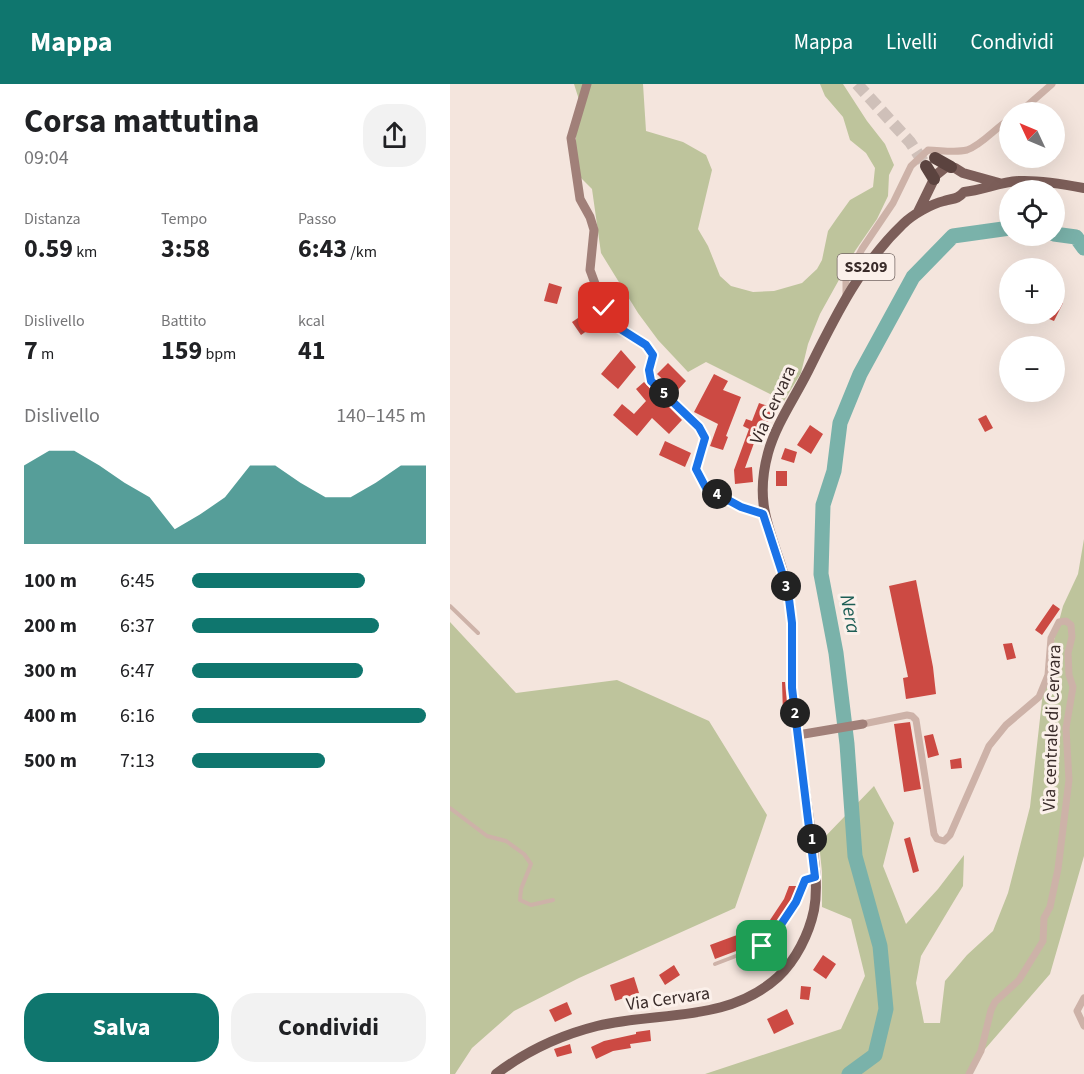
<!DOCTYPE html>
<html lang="it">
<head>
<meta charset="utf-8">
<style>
  :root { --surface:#fff; --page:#f2f2f2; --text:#202124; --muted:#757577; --accent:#0f766e }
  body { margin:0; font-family:"Source Sans 3",sans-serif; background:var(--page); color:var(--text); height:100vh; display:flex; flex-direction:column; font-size:22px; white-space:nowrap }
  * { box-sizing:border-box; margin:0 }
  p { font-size:20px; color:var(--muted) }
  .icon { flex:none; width:33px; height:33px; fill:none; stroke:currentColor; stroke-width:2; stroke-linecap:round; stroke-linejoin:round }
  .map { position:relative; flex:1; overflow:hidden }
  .drawer { display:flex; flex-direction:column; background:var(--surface); width:450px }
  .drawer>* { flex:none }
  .needle { width:39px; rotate:314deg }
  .fabs { position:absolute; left:549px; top:18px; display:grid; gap:12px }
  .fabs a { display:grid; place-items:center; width:66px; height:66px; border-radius:50%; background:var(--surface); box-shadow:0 6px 24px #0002; font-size:30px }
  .pin { position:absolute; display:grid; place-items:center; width:51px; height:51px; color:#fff; margin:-26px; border-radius:12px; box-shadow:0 3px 9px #0006 }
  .km { position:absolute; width:30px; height:30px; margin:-15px; border-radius:50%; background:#222; color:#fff; font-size:16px; line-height:30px; text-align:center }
  .round { display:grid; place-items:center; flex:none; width:63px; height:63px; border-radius:24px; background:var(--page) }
  .headline { display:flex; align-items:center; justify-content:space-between; height:102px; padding:0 24px }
  h1 { font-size:33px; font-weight:700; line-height:45px }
  .stats { display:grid; grid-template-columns:repeat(3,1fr); gap:9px; height:102px; padding:6px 24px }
  .stats div { display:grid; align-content:center }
  .stats b { font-size:26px; font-weight:700 }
  .stats small { font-size:16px; font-weight:400 }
  .stats p { font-size:16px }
  .chart { height:168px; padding:12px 24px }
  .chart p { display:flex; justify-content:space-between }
  .chart svg { width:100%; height:108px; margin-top:6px; fill:var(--accent); opacity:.7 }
  .button { display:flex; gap:12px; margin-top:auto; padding:12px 24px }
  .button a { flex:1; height:69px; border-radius:24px; background:var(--accent); color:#fff; font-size:24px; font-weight:700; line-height:69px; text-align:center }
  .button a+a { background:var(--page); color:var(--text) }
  ul { padding:0 24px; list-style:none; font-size:20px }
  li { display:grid; grid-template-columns:96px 72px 1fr; align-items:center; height:45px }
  li i { height:15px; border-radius:8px; background:var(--accent) }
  header { display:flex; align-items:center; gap:36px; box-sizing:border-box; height:84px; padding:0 30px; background:var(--accent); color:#fff }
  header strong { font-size:28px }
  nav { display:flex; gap:33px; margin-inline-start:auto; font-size:21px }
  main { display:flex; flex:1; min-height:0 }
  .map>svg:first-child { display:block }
  .green { fill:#bec49c }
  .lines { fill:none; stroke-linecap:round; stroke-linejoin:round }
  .river { stroke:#7ab2aa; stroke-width:15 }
  .building { fill:#cc4a43 }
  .highway-tunnel { stroke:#cfc0b9; stroke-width:12; stroke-dasharray:12 6; stroke-linecap:butt }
  .lane { stroke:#cdb2a8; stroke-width:4 }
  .street { stroke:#cdb2a8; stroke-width:7 }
  .secondary { stroke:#a18079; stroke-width:9 }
  .primary { stroke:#7c5e59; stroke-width:10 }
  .highway { stroke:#5b433f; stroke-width:12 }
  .route-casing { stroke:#fff; stroke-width:12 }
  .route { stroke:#1a73e8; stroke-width:8 }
  .labels { text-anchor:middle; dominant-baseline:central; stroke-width:6; stroke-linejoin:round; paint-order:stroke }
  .shield { fill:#fbf0ea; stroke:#736663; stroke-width:1.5 }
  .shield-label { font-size:16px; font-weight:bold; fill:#392b29 }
  .street-label { font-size:18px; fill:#392b29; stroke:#fbf0ea }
  .water-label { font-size:20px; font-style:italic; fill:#1c5d55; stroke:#fbf0ea }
</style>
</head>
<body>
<header>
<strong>Mappa</strong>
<nav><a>Mappa</a><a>Livelli</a><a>Condividi</a></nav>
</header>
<main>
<section class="drawer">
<div class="headline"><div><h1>Corsa mattutina</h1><p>09:04</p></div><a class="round"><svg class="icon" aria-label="share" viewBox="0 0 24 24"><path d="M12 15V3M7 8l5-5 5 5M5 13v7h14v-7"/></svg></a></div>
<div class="stats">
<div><p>Distanza</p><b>0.59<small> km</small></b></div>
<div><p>Tempo</p><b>3:58</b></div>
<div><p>Passo</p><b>6:43<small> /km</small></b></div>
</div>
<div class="stats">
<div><p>Dislivello</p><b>7<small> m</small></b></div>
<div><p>Battito</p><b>159<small> bpm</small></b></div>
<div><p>kcal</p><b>41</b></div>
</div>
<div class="chart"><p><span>Dislivello</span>140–145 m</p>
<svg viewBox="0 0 160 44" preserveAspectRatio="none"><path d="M0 44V12L10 6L20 6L30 12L40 19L50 25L60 38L70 32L80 25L90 12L100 12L110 19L120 25L130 25L140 19L150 12L160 12V44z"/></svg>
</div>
<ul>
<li><b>100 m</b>6:45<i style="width:74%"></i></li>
<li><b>200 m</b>6:37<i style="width:80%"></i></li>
<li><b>300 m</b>6:47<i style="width:73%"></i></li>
<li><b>400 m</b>6:16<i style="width:100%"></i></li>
<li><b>500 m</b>7:13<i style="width:57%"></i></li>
</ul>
<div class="button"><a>Salva</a><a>Condividi</a></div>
</section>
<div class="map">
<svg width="634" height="990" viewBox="0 0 634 990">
  <rect width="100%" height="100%" fill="#f4e5dd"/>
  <path class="green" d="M124,0H193L196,47L233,58L256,71L262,86L248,145L258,162L270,192L281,202L303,208L324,207L352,199L367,185L372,176L378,147L387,134L400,116L423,103L425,84L416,69L400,56L393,33L375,12L370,0H393L417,37L435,60L444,81L439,91L438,112L427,135L405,167L370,230L358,260L351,289L334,317L256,278L238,288L208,256L188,229L151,169L142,105L126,89V47L131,22Z
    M634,455V772L600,890L529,972L520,990H255L391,945L415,892L401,835L372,823V788L369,759L424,702L444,739L433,782L456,840L488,805L514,771L513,802L471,872L466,899L474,939H490L495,897L517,871L543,847L558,809L580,723L595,590L613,522L628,490Z
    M0,538L66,609L167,596L259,637L317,731L285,824L129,894L64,927L22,964L5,990H0Z"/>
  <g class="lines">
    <path class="river" d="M604,150L626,153L634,164
      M399,990L425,971L436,925L430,862L405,772L397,660L386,569L371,490L373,421L384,387L390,339L410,290L463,193L503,152L560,144"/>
  </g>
  <path class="building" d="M99,199L112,203L107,220L94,217Z
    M604,215L613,219L604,237L587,230H604Z
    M146,222L154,235L131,251L122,238Z
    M171,266L186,283L168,305L151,290Z
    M218,279L236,297L226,308L207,290Z
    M264,290L278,297L273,306L291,313L276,352L278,353L273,366L260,362L268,340L244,328Z
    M194,298L232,336L219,350L202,334L187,352L163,331L172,320L184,330L196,317L186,305Z
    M309,319L324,324L313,350L308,348L295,384L302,383L303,398L285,400L284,386L299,345L293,342L296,335L302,337Z
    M536,331L543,344L535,348L528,335Z
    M360,341L373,350L361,370L347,361Z
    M215,357L241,369L235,383L209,371Z
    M335,364L347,368L344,379L331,375Z
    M326,387H337V402H326Z
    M466,496L483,583L486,610L456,615L453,594L458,593L439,502Z
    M603,520L610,525L592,551L585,546Z
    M562,559L566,574L557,576L553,560Z
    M332,598H335L338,630H333Z
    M460,638L471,705L454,708L444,640Z
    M483,650L489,671L478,674L474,652Z
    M511,674L512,684L501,685L500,676Z
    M460,753L469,787L463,789L454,755Z
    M339,802H347L341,816L323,845L310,858L265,875L260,861L287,851L288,854L297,851L298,854L308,850L318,839L334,815Z
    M373,871L386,880L376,895L363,886Z
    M224,881L230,891L215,901L209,891Z
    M184,893L189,909L165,917L160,901Z
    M351,902L361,903L359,916L350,915Z
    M117,918L122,930L105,938L99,926Z
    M337,925L344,940L324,950L317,935Z
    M200,946L201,957L180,960L181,964L163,967L146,975L141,963L154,957L186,950V948Z
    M120,960L122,969L107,973L104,965Z"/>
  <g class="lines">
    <path class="highway-tunnel" d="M407,0L460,58L476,82"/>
    <path class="lane" d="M0,522L28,549
      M0,724L37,752L56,757L74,770L81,780L71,805L70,816L81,821L103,816
      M265,880L312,862L326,848L346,818L355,797L365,793"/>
    <path class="street" d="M570,28L602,0
      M396,211V196L412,165L443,119L461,82L478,66C490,66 505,69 517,66C532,61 545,44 560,35
      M413,640L457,631L462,632L466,636L484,750L487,755L494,757L500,751L539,662L556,641L589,613L598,591L601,554L609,538L616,537L621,541L622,553L618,569L619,591L623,603L616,644L619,696L608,785L600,823L594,834L593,857L569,896L545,918L541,926L531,967L519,990
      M634,914L627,927L634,942"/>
    <path class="secondary" d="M137,0L121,54L130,115L140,133L144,146L140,186L154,224L169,244L196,261L203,271L199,286L201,297L249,343L255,354L246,385L256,404L291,423L313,430
      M348,651L413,640"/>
    <path class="primary" d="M468,128L486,91L496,83L505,84L513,89L549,99
      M46,990C75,968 111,951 147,942C208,927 278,939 328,893C346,876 359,850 364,826C369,800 363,770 360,743C354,698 347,653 343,608C339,574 345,540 338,507C326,453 302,428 318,369C326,340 344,315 357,289C384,235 409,182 453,140C462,131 481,120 494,117C503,114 507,116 514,108C533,106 550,98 569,97C590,96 613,100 634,104"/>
    <path class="highway" d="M485,74L501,83
      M476,82L484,95"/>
  </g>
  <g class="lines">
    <g class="route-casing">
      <path id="route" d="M154,224L169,244L196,261L203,271L199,286L201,297L249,343L255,354L246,385L256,404L291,423L313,430L338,507L342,539V604L365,793L355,796L346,818L326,848L312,862"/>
    </g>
    <use href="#route" class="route"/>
  </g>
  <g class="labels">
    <rect class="shield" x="387.5" y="170" width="57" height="26" rx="4.5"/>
    <g class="shield-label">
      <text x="416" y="183">SS209</text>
    </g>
    <g class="street-label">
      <text transform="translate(323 321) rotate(-65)">Via Cervara</text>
      <text transform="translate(602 644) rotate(-88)">Via centrale di Cervara</text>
      <text transform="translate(218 915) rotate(-8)">Via Cervara</text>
    </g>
    <g class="water-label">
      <text transform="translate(400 530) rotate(79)">Nera</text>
    </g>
  </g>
</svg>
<div class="fabs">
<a><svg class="needle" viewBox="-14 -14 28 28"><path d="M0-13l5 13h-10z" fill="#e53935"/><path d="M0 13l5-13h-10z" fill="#757577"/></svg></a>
<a><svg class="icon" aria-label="locate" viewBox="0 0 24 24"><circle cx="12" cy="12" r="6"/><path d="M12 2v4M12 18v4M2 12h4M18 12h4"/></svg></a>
<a>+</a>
<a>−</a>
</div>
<div class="pin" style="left:312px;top:862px;background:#1e9e55"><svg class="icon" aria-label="arrive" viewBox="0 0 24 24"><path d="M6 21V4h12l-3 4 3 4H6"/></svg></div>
<div class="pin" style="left:154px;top:224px;background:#d93025"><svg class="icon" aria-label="check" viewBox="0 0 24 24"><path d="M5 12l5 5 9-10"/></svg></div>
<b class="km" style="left:362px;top:755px">1</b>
<b class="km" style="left:345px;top:629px">2</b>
<b class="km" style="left:336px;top:502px">3</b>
<b class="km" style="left:267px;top:410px">4</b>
<b class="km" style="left:214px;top:309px">5</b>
</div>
</main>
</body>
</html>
